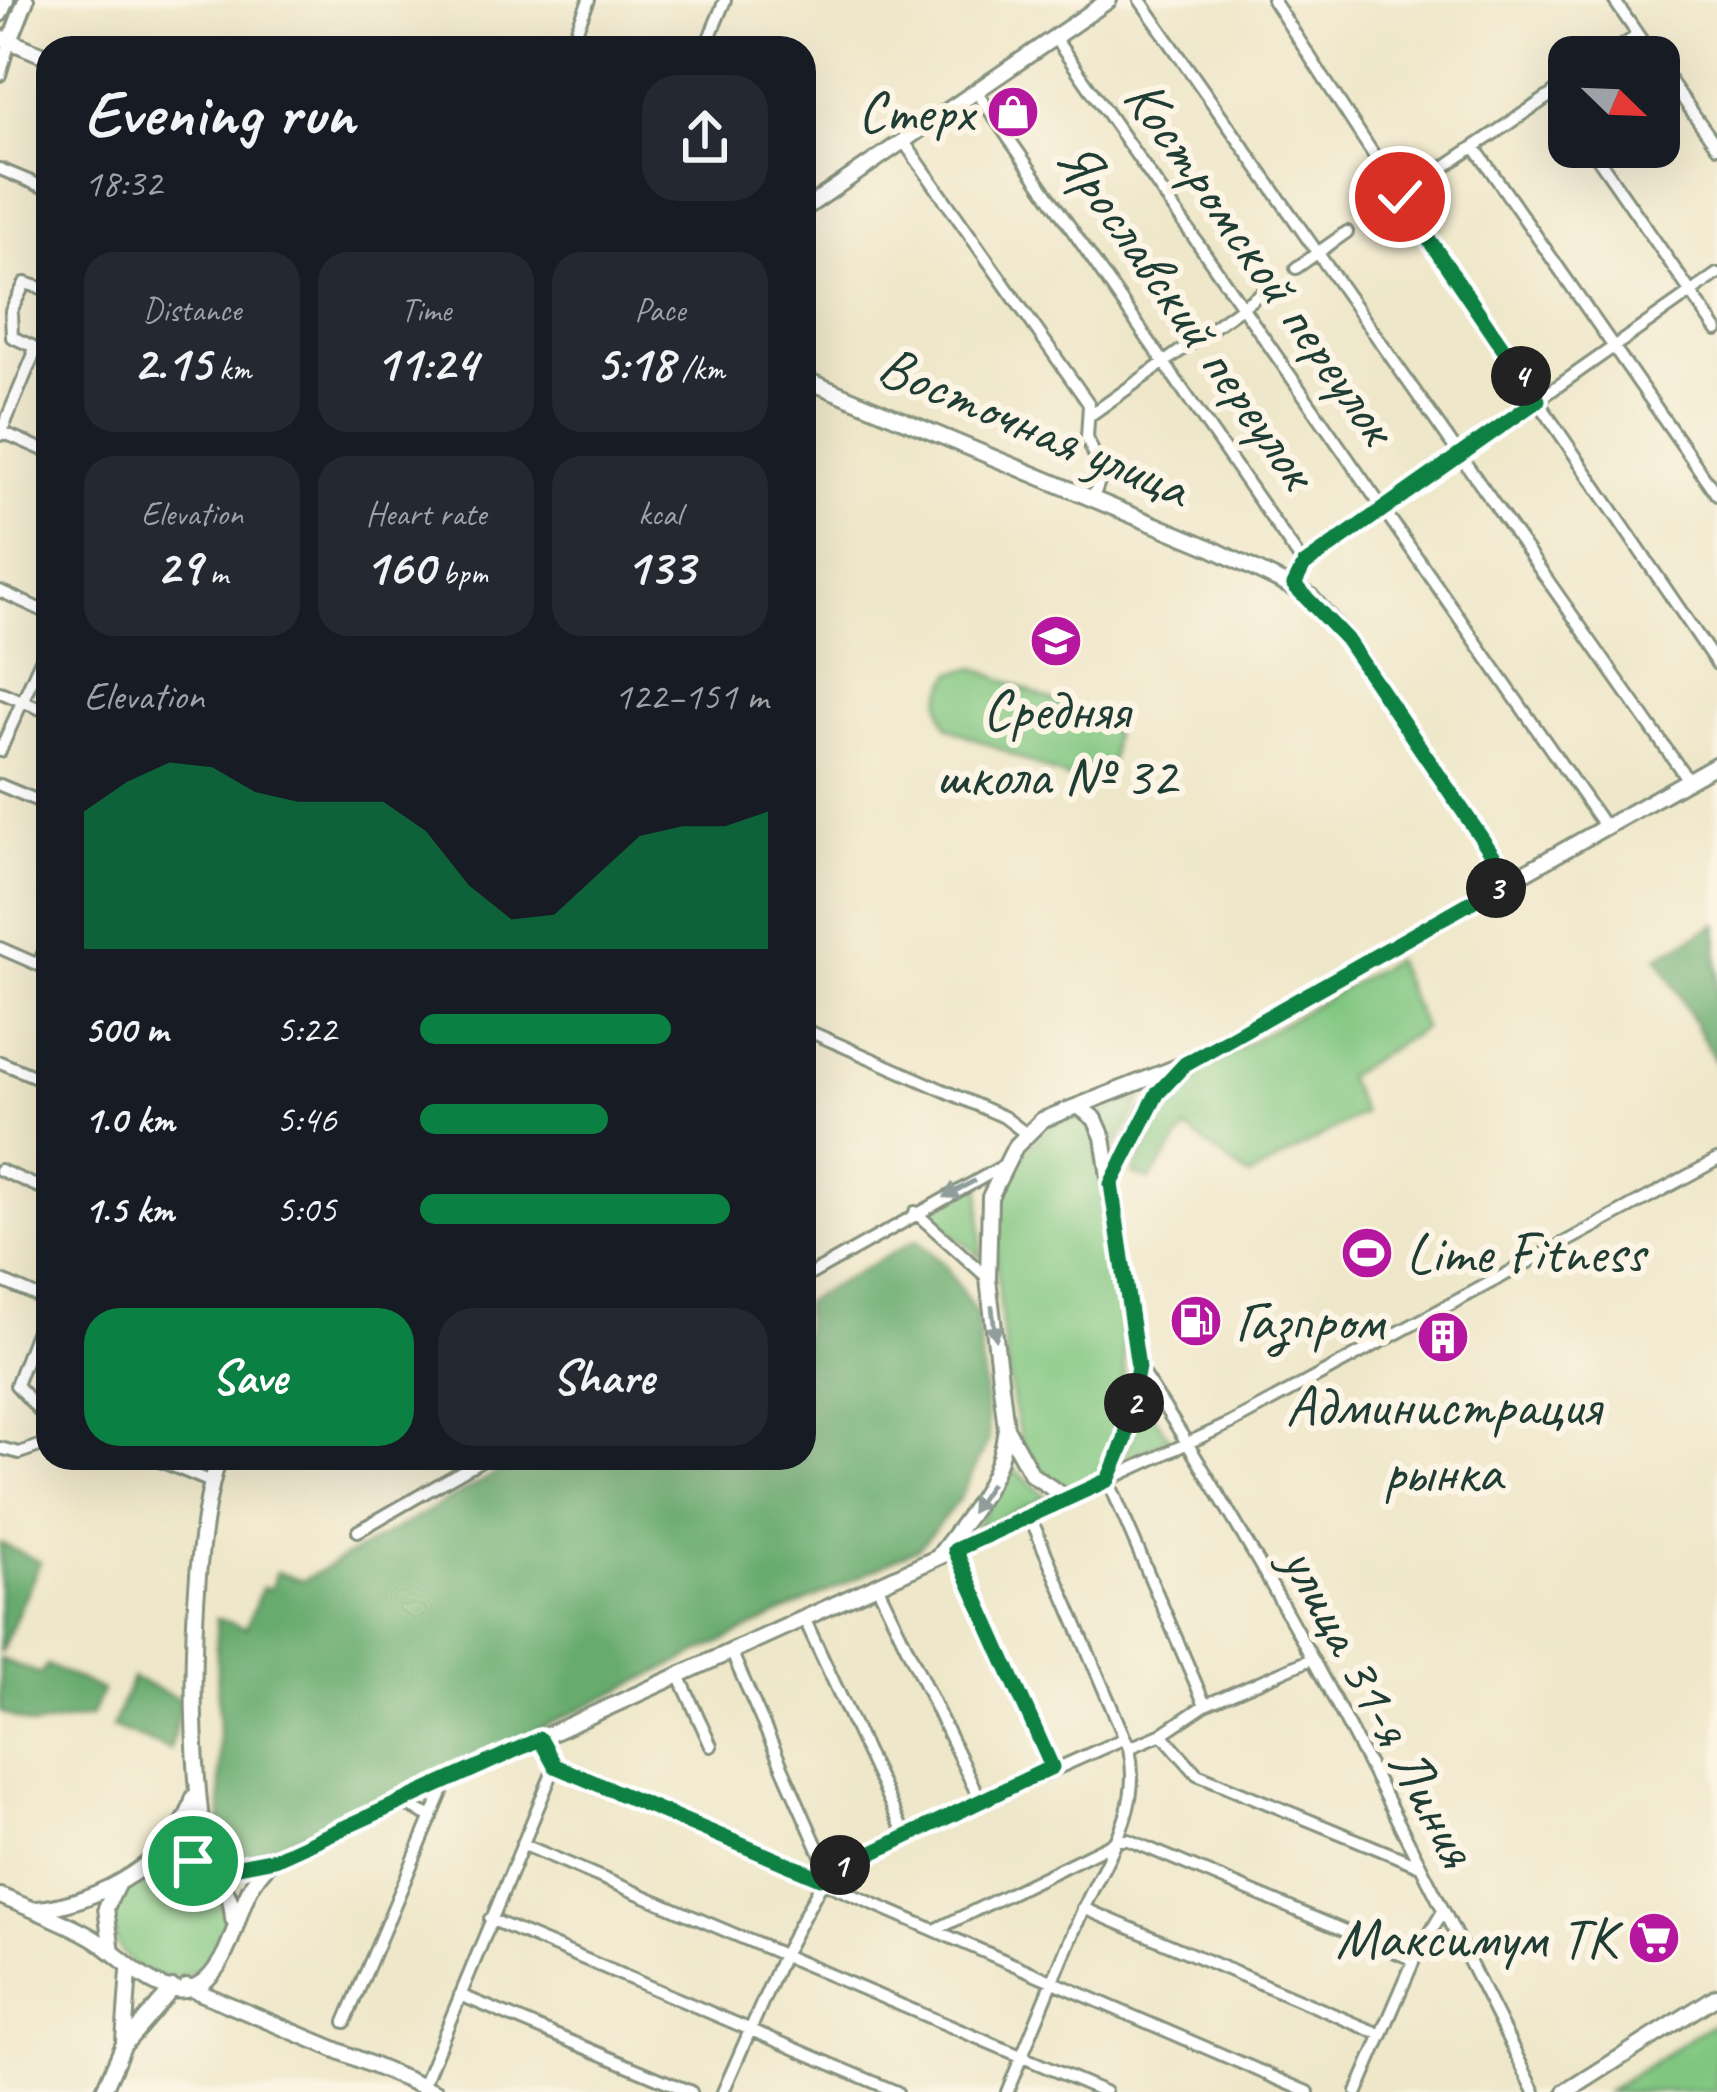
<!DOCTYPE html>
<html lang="en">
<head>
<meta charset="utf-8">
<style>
  :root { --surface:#171b24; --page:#242831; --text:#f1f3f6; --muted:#9ea1a6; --accent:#0b8043 }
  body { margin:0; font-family:Caveat,sans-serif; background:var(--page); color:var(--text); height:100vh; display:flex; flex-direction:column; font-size:45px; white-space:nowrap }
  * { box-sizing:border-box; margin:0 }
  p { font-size:39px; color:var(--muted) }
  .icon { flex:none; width:66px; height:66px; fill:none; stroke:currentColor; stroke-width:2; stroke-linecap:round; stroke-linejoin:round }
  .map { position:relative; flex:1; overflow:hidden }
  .side { position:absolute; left:36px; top:36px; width:780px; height:1434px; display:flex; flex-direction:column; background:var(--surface); border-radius:36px; box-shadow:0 12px 48px #0002 }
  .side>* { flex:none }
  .needle { width:78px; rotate:113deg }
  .buttons { position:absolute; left:1548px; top:36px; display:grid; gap:24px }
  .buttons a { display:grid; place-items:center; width:132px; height:132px; border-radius:24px; background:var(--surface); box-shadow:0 12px 48px #0002; font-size:60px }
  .pin { position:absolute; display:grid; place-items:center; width:102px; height:102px; color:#fff; margin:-51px; border:6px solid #fff; border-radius:50%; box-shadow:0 3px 12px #0007 }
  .km { position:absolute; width:60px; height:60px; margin:-30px; border-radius:50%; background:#222; color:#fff; font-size:33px; line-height:60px; text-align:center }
  .round { display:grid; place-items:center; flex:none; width:126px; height:126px; border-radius:36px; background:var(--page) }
  .head { display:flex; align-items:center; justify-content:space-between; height:204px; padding:0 48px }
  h1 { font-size:66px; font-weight:800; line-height:90px }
  .figures { display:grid; grid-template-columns:repeat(3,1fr); gap:18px; height:204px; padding:12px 48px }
  .figures div { display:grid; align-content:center; border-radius:30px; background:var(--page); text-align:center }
  .figures b { font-size:51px; font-weight:800 }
  .figures small { font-size:33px; font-weight:400 }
  .figures p { font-size:33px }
  .chart { height:336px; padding:24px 48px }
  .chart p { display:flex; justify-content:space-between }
  .chart svg { width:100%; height:216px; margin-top:12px; fill:var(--accent); opacity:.7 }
  .cta { display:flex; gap:24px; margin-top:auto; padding:24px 48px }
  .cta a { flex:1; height:138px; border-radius:36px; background:var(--accent); color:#fff; font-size:48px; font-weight:800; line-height:138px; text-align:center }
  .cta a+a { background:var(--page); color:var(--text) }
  ul { padding:0 48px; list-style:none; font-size:39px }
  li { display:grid; grid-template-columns:192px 144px 1fr; align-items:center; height:90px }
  li i { height:30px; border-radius:15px; background:var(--accent) }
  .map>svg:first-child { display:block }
  .green { fill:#80c680; stroke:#50825a; stroke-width:3 }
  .forest { fill:#68ab6e; stroke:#447451; stroke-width:3 }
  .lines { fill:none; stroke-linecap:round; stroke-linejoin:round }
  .minor-casing { stroke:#86927e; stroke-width:16 }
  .major-casing { stroke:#86927e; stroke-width:20 }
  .minor { stroke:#fff; stroke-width:10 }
  .major { stroke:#fff; stroke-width:14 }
  .oneway { fill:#8f9e9a }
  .route-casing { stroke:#fff; stroke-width:24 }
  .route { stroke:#0b8043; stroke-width:15 }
  .labels { text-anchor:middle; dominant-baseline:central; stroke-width:12; stroke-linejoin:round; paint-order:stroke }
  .poi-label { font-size:57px; fill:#1f3d34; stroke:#fcf5e5; text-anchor:end }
  .street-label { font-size:57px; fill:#1f3d34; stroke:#fcf5e5 }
</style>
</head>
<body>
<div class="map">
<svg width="1717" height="2092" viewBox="0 0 1717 2092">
  <rect width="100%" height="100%" fill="#fcf5e5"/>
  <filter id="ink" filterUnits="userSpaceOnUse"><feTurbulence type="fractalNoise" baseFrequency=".00833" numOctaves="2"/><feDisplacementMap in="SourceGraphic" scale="24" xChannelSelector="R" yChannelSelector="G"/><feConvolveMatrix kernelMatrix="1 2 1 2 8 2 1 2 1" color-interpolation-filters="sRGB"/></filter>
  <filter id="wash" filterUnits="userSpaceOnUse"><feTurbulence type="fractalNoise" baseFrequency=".004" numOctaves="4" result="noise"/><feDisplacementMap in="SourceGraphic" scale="48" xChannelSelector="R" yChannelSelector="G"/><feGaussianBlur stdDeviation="2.7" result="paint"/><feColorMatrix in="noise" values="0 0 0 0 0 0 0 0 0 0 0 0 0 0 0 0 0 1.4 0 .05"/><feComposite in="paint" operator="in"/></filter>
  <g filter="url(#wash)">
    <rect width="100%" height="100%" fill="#eee7c9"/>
    <path class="green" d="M975,668L1101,721L1113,734L1111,760L1094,781H1074L948,727C936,705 940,692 953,672Z
      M1394,960L1424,1028L1346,1077L1363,1113L1249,1177L1186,1129L1150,1180L1133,1174L1171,1100L1202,1069Z
      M1143,1098L1115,1149L1100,1113Z
      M1071,1115L1084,1120L1093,1136C1103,1202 1171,1474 1067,1488C1051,1480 1035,1466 1026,1451C1009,1422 988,1228 999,1196C1008,1168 1043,1125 1071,1115Z
      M981,1183V1257L926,1212Z
      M1143,1400L1169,1438L1124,1460Z
      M1014,1469L1047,1497L973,1530Z
      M113 1922a56 56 0 1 1 112 0a56 56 0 1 1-112 0Z
      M1717,2021V2092H1607Z"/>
    <path class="forest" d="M1717,924V1064L1658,957Z
      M916,1240L945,1265L977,1315L989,1440L960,1498L919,1548L425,1783L244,1858L221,1856L213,1844L221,1817L216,1618L246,1628L262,1587L270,1589L277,1572L302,1581L524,1458H804V1302Z
      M0,1543L40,1562L0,1654Z
      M0,1659L40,1674L47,1665L102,1690L91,1717L33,1726L0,1712Z
      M132,1678L182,1700L170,1750L112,1727Z"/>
  </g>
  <g filter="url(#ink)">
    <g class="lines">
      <g class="minor-casing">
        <path id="minor" d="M1140,0L1688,780
          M1273,0L1444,263L1717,664
          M1614,0L1653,57
          M1054,37L1605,827
          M569,48L589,0
          M705,48L725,0
          M1606,57L1638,35
          M1659,65L1717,147
          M0,75L10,41
          M976,91L1304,565L1294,585
          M1553,93L1569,116
          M904,142L1089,404L1087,438L1102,473L1093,498
          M1590,147L1717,330
          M1475,148L1717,495
          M0,169L48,189
          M1377,212L1569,83
          M1296,268L1347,232
          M1092,414L1274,284
          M0,431L48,452
          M0,435L34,354L32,346L12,337L11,311L25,283L48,290
          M1304,565L1717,274
          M0,591L48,613
          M0,692L48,712
          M0,751L48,644
          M0,785L48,805
          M0,948L48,969
          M38,964L48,944
          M804,1029L1004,1117L1025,1133
          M0,1062L48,1082
          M0,1170L48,1191
          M915,1212L988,1278
          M804,1278L1003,1166
          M0,1280L48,1301L16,1385L48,1420
          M1138,1367C1290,1595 1411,1847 1535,2092
          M0,1448L19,1453L48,1443
          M153,1458L211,1482
          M358,1531L485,1458
          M955,1550L1051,1767
          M877,1585L980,1800
          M804,1618L905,1835
          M731,1651L828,1871
          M679,1675L711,1746
          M1205,1705L1108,1480L1231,1423L1717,1160
          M1162,1734L1197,1774L1420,1866
          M1129,1748L1162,1734L1205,1705L1309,1660
          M555,1766L1308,2092
          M403,1803L432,1817
          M522,1844L1105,2092
          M1083,1908L1382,2035
          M490,1919L897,2092
          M937,1929L1119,1840H1129L1414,1960
          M460,1995L691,2092
          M345,2022L446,1783
          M423,2086L555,1766L540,1739
          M723,2092L783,1955L828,1871L1125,1738
          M1007,2092C1032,2032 1056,1972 1082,1912C1106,1857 1143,1811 1129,1748L1029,1514
          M1357,2092L1414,1960L1443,1911"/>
      </g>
      <g class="major-casing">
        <path id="major" d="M0,14L6,0
          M0,37L48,57
          M10,41L26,0
          M804,209L1109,0
          M804,379L1211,548L1310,596L1347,639L1510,880
          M1112,1181L1147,1109L1177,1072
          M1067,1498L1032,1475L1006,1428L988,1279L990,1197L1015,1147L1042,1120L1185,1064L1717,764
          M940,1554C971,1513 1000,1481 1006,1428
          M154,1861C196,1849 231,1877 233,1919
          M209,1868C187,1771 187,1551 219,1458
          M213,1871L275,1859L1108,1480L1125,1440L1138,1367L1103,1137L1095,1119L1078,1106
          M0,1896C31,1909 64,1921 93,1938C129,1960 182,2031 222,1959C241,1926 239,1890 271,1862
          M37,1909C96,1904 180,1858 194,1797
          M112,1952L106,1908L118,1883
          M187,1987L436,2092
          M124,2041L129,1971
          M103,2092L123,2046L173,1988
          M1566,2092L1717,1996"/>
      </g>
      <use href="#minor" class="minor"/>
      <use href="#major" class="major"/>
    </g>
    <defs><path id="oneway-solid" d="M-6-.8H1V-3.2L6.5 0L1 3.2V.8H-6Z" transform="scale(3)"/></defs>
    <g class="oneway">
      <use href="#oneway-solid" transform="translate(959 1189) rotate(152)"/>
      <use href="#oneway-solid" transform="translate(994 1323) rotate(83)"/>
      <use href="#oneway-solid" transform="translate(981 1498) rotate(124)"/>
    </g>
  </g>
  <g class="lines" filter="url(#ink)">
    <g class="route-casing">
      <path id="route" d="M193,1861L213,1871L275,1859L540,1739L555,1766L820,1878L1052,1767L955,1550L1108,1480L1125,1440L1138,1367L1111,1184L1157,1094L1185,1064L1510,880L1346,639L1294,585L1304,565L1538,400L1400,197"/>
    </g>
    <use href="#route" class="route"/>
  </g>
  <defs>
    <g id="shop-disc" transform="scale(2.7)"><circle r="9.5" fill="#b5179e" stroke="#fcf5e5"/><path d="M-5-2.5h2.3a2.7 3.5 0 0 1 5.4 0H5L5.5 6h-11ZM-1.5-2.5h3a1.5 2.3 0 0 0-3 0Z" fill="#fff"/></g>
    <g id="school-disc" transform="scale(2.7)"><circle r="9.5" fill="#b5179e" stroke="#fcf5e5"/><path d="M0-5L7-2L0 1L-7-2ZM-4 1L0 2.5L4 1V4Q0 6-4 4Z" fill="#fff"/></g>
    <g id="stadium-disc" transform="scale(2.7)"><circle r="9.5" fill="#b5179e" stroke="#fcf5e5"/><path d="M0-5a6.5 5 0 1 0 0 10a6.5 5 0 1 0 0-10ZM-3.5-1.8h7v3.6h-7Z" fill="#fff"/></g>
    <g id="fuel-disc" transform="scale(2.7)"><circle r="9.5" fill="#b5179e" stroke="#fcf5e5"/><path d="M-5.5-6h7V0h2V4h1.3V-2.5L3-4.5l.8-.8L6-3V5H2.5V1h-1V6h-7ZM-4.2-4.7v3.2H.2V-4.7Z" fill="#fff"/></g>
    <g id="building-disc" transform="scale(2.7)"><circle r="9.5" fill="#b5179e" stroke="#fcf5e5"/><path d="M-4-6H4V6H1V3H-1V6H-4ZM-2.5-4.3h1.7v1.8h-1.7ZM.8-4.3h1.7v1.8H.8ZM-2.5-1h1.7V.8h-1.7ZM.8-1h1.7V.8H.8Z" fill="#fff"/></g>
    <g id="supermarket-disc" transform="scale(2.7)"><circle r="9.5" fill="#b5179e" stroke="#fcf5e5"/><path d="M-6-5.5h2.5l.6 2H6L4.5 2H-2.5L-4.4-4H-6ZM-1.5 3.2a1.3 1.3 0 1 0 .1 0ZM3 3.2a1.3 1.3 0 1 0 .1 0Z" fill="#fff"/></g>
  </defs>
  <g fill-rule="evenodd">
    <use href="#shop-disc" x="1013" y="112"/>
    <use href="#school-disc" x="1056" y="641"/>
    <use href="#stadium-disc" x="1367" y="1253"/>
    <use href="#fuel-disc" x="1196" y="1321"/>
    <use href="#building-disc" x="1443" y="1337"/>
    <use href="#supermarket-disc" x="1654" y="1938"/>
  </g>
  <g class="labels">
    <g class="poi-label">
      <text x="974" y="112">Стерх</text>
      <text x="1056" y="710" text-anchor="middle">Средняя<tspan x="1056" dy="66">школа № 32</tspan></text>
      <text x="1406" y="1253" text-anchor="start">Lime Fitness</text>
      <text x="1235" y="1321" text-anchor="start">Газпром</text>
      <text x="1443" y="1406" text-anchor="middle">Администрация<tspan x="1443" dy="66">рынка</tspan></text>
      <text x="1615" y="1938">Максимум ТК</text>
    </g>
    <g class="street-label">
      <text transform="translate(1261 261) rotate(55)">Костромской переулок</text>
      <text transform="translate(1187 314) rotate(55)">Ярославский переулок</text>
      <text transform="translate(1034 426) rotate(23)">Восточная улица</text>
      <text transform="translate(1380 1706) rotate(62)">улица 31-я Линия</text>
    </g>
  </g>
</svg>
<div class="buttons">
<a><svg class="needle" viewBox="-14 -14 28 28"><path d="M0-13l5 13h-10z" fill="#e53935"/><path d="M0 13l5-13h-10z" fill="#9ea1a6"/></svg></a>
</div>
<div class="pin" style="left:193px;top:1861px;background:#1e9e55"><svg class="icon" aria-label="arrive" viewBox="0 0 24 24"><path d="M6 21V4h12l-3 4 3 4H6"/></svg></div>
<div class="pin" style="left:1400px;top:197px;background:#d93025"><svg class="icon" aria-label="check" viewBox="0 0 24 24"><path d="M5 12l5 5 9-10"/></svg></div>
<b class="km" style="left:840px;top:1865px">1</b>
<b class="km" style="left:1134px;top:1403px">2</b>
<b class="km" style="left:1496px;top:888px">3</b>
<b class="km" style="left:1521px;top:376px">4</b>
<section class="side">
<div class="head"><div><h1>Evening run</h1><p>18:32</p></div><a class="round"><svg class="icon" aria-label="share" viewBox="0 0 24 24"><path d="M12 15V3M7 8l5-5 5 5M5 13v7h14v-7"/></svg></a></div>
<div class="figures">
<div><p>Distance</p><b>2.15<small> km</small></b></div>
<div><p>Time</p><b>11:24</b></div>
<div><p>Pace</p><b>5:18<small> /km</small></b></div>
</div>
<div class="figures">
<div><p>Elevation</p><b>29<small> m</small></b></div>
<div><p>Heart rate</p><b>160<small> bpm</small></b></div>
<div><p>kcal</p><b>133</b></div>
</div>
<div class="chart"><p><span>Elevation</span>122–151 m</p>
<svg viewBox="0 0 160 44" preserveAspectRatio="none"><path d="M0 44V16L10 10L20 6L30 7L40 12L50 14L60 14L70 14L80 20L90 31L100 38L110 37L120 29L130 21L140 19L150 19L160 16V44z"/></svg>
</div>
<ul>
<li><b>500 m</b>5:22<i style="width:72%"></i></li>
<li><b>1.0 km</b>5:46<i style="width:54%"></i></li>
<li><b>1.5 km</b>5:05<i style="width:89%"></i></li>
</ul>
<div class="cta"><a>Save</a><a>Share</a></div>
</section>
</div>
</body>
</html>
